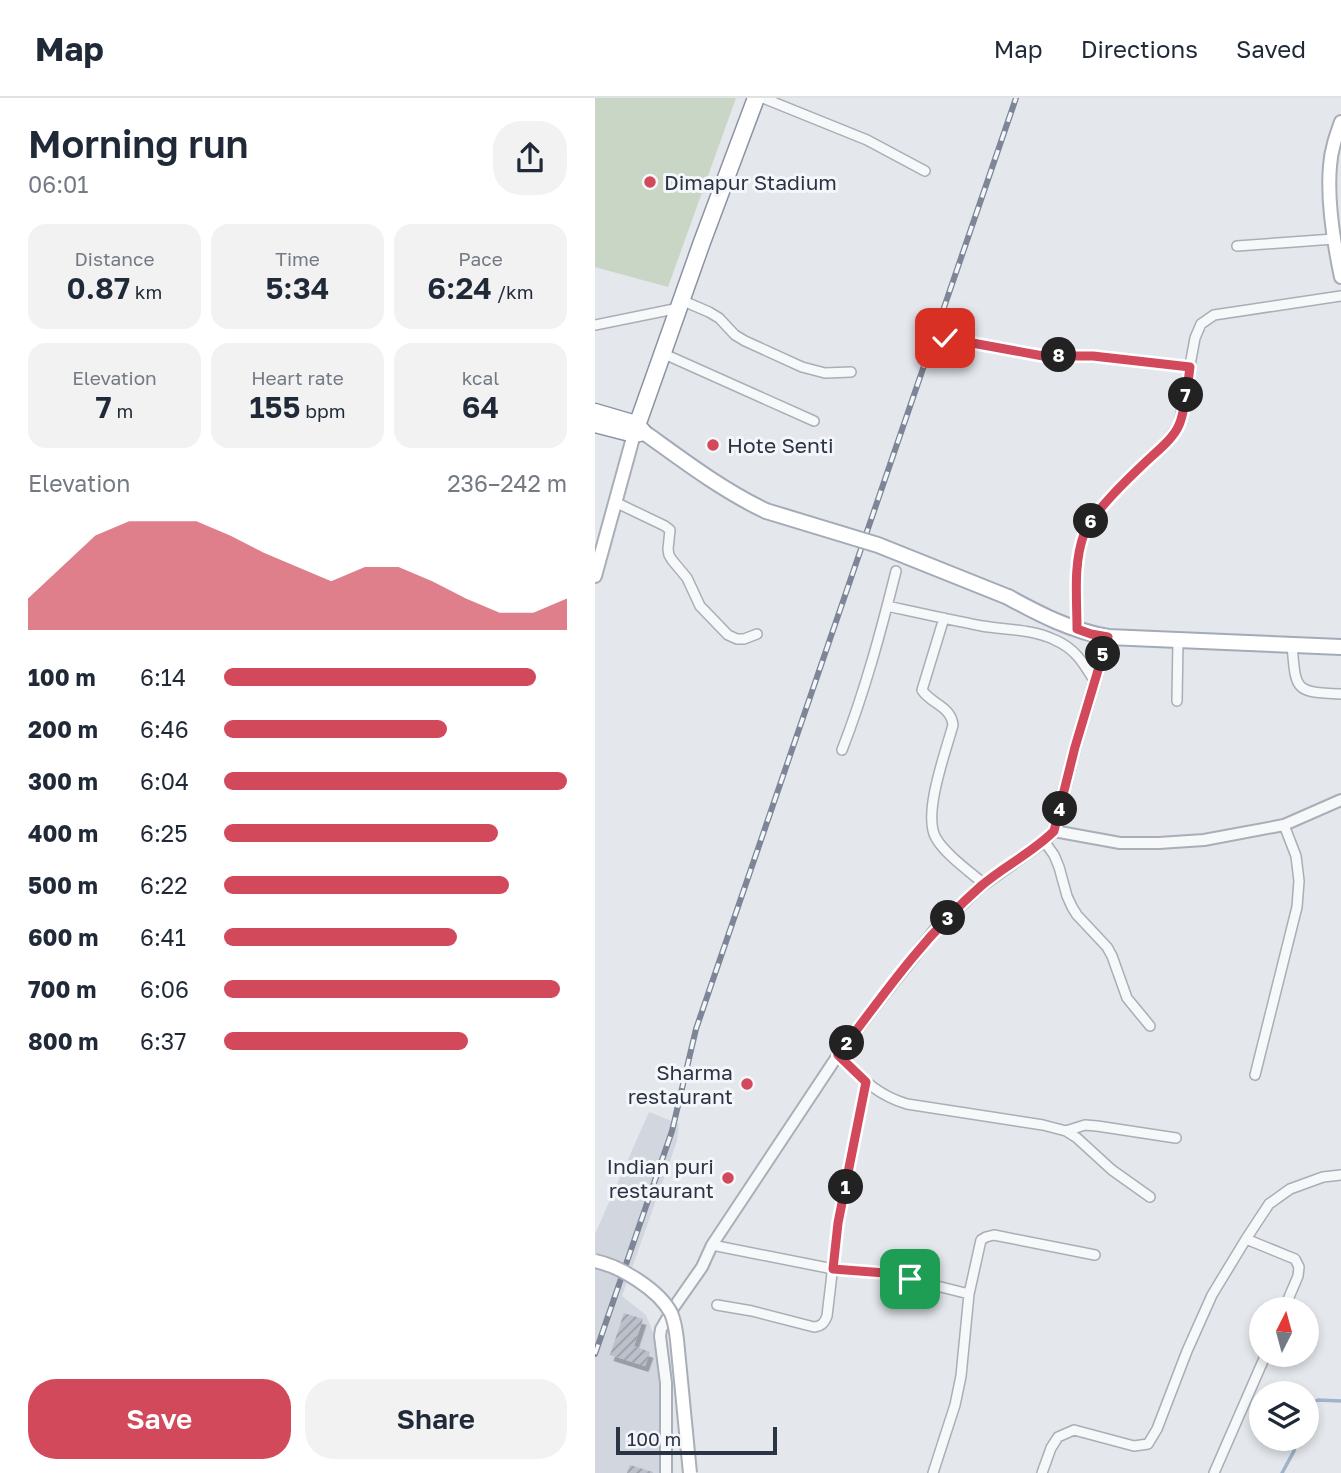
<!DOCTYPE html>
<html lang="en">
<head>
<meta charset="utf-8">
<style>
  :root { --surface:#fff; --page:#f2f2f3; --text:#1f2937; --muted:#747a83; --line:#e0e1e3; --accent:#d1495b }
  body { margin:0; font-family:"Golos Text",sans-serif; background:var(--page); color:var(--text); height:100vh; display:flex; flex-direction:column; font-size:26px; white-space:nowrap }
  * { box-sizing:border-box; margin:0 }
  p { font-size:23px; color:var(--muted) }
  .icon { flex:none; width:38px; height:38px; fill:none; stroke:currentColor; stroke-width:2; stroke-linecap:round; stroke-linejoin:round }
  .map { position:relative; flex:1; overflow:hidden }
  .panel { display:flex; flex-direction:column; background:var(--surface); width:595px }
  .panel>* { flex:none }
  .needle { width:46px; rotate:6deg }
  .fabs { position:absolute; left:654px; top:1199px; display:grid; gap:14px }
  .fabs a { display:grid; place-items:center; width:70px; height:70px; border-radius:50%; background:var(--surface); box-shadow:0 4px 10px #0003; font-size:35px }
  .scale { position:absolute; left:21px; bottom:18px; width:161px; box-sizing:border-box; padding-left:7px; border:4px solid #2b3445; border-top:0; font-size:19px; line-height:24px; white-space:nowrap; color:#2b3445; -webkit-text-stroke:5px #f4f6f9; paint-order:stroke }
  .pin { position:absolute; display:grid; place-items:center; width:60px; height:60px; color:#fff; margin:-30px; border-radius:14px; box-shadow:0 4px 10px #0006 }
  .km { position:absolute; width:35px; height:35px; margin:-18px; border-radius:50%; background:#222; color:#fff; font-size:19px; line-height:35px; text-align:center }
  .round { display:grid; place-items:center; flex:none; width:74px; height:74px; border-radius:28px; background:var(--page) }
  .headline { display:flex; align-items:center; justify-content:space-between; height:119px; padding:0 28px }
  h1 { font-size:38px; font-weight:600; line-height:52px }
  .figures { display:grid; grid-template-columns:repeat(3,1fr); gap:10px; height:119px; padding:7px 28px }
  .figures div { display:grid; align-content:center; border-radius:18px; background:var(--page); text-align:center }
  .figures b { font-size:30px; font-weight:600 }
  .figures small { font-size:19px; font-weight:400 }
  .figures p { font-size:19px }
  .chart { height:196px; padding:14px 28px }
  .chart p { display:flex; justify-content:space-between }
  .chart svg { width:100%; height:126px; margin-top:7px; fill:var(--accent); opacity:.7 }
  .cta { display:flex; gap:14px; margin-top:auto; padding:14px 28px }
  .cta a { flex:1; height:80px; border-radius:28px; background:var(--accent); color:#fff; font-size:28px; font-weight:600; line-height:80px; text-align:center }
  .cta a+a { background:var(--page); color:var(--text) }
  ul { padding:0 28px; list-style:none; font-size:23px }
  li { display:grid; grid-template-columns:112px 84px 1fr; align-items:center; height:52px }
  li i { height:18px; border-radius:9px; background:var(--accent) }
  header { display:flex; align-items:center; gap:42px; box-sizing:border-box; height:98px; padding:0 35px; background:var(--surface); border-bottom:2px solid var(--line) }
  header strong { font-size:33px }
  nav { display:flex; gap:38px; margin-inline-start:auto; font-size:24px }
  main { display:flex; flex:1; min-height:0 }
  .map>svg:first-child { display:block }
  .built { fill:#d2d6de }
  .grass { fill:#c9d6c5 }
  .lines { fill:none; stroke-linecap:round; stroke-linejoin:round }
  .stream { stroke:#9fb4cc; stroke-width:3.5 }
  .building { fill:url(#building-hatch); filter:url(#shadow) }
  .minor-casing { stroke:#a9aeb7; stroke-width:12 }
  .tertiary-casing { stroke:#a9aeb7; stroke-width:14 }
  .secondary-casing { stroke:#a9aeb7; stroke-width:16 }
  .primary-casing { stroke:#a3abb8; stroke-width:18 }
  .trunk-casing { stroke:#8b94a3; stroke-width:19 }
  .minor { stroke:#f7f8fa; stroke-width:9 }
  .tertiary { stroke:#f7f8fa; stroke-width:10 }
  .secondary { stroke:#fff; stroke-width:12 }
  .primary { stroke:#fff; stroke-width:14 }
  .trunk { stroke:#fff; stroke-width:16 }
  .rail-casing { stroke:#7d8696; stroke-width:6 }
  .rail { stroke:#f4f6f9; stroke-width:3.5; stroke-dasharray:10; stroke-linecap:butt }
  .secondary-bridge-casing { stroke:#a9aeb7; stroke-width:16; stroke-linecap:butt }
  .primary-bridge-casing { stroke:#a3abb8; stroke-width:18; stroke-linecap:butt }
  .secondary-bridge { stroke:#fff; stroke-width:12 }
  .primary-bridge { stroke:#fff; stroke-width:14 }
  .route-casing { stroke:#fff; stroke-width:14 }
  .route { stroke:#d1495b; stroke-width:9 }
  .poi-dot { fill:#d1495b; stroke:#f4f6f9; stroke-width:2.5 }
  .labels { text-anchor:middle; dominant-baseline:central; stroke-width:6; stroke-linejoin:round; paint-order:stroke }
  .poi-label { font-size:21px; fill:#2b3445; stroke:#f4f6f9; text-anchor:start }
</style>
</head>
<body>
<header>
<strong>Map</strong>
<nav><a>Map</a><a>Directions</a><a>Saved</a></nav>
</header>
<main>
<section class="panel">
<div class="headline"><div><h1>Morning run</h1><p>06:01</p></div><a class="round"><svg class="icon" aria-label="share" viewBox="0 0 24 24"><path d="M12 15V3M7 8l5-5 5 5M5 13v7h14v-7"/></svg></a></div>
<div class="figures">
<div><p>Distance</p><b>0.87<small> km</small></b></div>
<div><p>Time</p><b>5:34</b></div>
<div><p>Pace</p><b>6:24<small> /km</small></b></div>
</div>
<div class="figures">
<div><p>Elevation</p><b>7<small> m</small></b></div>
<div><p>Heart rate</p><b>155<small> bpm</small></b></div>
<div><p>kcal</p><b>64</b></div>
</div>
<div class="chart"><p><span>Elevation</span>236–242 m</p>
<svg viewBox="0 0 160 44" preserveAspectRatio="none"><path d="M0 44V33L10 22L20 11L30 6L40 6L50 6L60 11L70 17L80 22L90 27L100 22L110 22L120 27L130 33L140 38L150 38L160 33V44z"/></svg>
</div>
<ul>
<li><b>100 m</b>6:14<i style="width:91%"></i></li>
<li><b>200 m</b>6:46<i style="width:65%"></i></li>
<li><b>300 m</b>6:04<i style="width:100%"></i></li>
<li><b>400 m</b>6:25<i style="width:80%"></i></li>
<li><b>500 m</b>6:22<i style="width:83%"></i></li>
<li><b>600 m</b>6:41<i style="width:68%"></i></li>
<li><b>700 m</b>6:06<i style="width:98%"></i></li>
<li><b>800 m</b>6:37<i style="width:71%"></i></li>
</ul>
<div class="cta"><a>Save</a><a>Share</a></div>
</section>
<div class="map">
<svg width="746" height="1375" viewBox="0 0 746 1375">
  <defs>
    <pattern id="building-hatch" width="6" height="6" patternUnits="userSpaceOnUse" patternTransform="scale(1.75)"><rect width="6" height="6" fill="#bbc0ca"/><path d="M-1 1l2-2M0 6l6-6M5 7l2-2" fill="none" stroke="#989da6"/></pattern>
    <filter id="shadow"><feDropShadow dx="3.5" dy="6" stdDeviation="0" flood-color="#0004"/></filter>
  </defs>
  <rect width="100%" height="100%" fill="#e4e7ec"/>
  <path class="built" d="M54,1014L84,1026L82,1043L27,1198L51,1217L65,1252L66,1375H0V1136Z"/>
  <path class="grass" d="M0,0H141L73,189L0,169Z"/>
  <g class="lines">
    <path class="stream" d="M712,1307L723,1302L746,1303
      M687,1375L699,1353L701,1340"/>
  </g>
  <path class="building" d="M29,1215L48,1221L39,1248L55,1254L50,1268L15,1257Z
    M35,1367L58,1374V1375H32Z"/>
  <g class="lines">
    <g class="minor-casing">
      <path id="minor" d="M168,0L272,42L330,73
        M642,148L739,141
        M86,202L114,214L124,220L140,237L150,243L207,269L230,275L256,274
        M0,227L84,210
        M350,240L448,258H498L595,269
        M67,255L219,323
        M20,404L70,428L75,432L73,451L74,457L77,462L92,480L105,508L133,537L142,541H149L162,536
        M292,508C324,515 355,522 387,528C411,532 438,531 460,542C481,551 489,566 500,584
        M349,520L327,592C336,606 356,608 358,627C351,653 327,717 341,740C350,756 374,773 389,786
        M482,531L481,470L490,433L498,420L520,395L571,344L584,327L600,240L606,226L619,217L746,198
        M697,547C701,593 699,594 746,596
        M582,603L583,542
        M247,652C270,593 286,533 301,473
        M449,743L459,757L464,769L472,798L477,809L482,817L512,849L517,858L532,900L555,928
        M243,957C267,980 280,996 312,1006L448,1027L471,1033L482,1040L517,1072L555,1099
        M660,977L702,809L704,783L701,758L689,727
        M471,1033L490,1027L502,1028L581,1040
        M651,1141L700,1161L704,1169L703,1178L689,1211
        M117,1147L238,1171L290,1175L374,1196
        M122,1207L157,1213L219,1229C226,1228 229,1226 232,1218L243,1125L271,984
        M338,1375L360,1307L366,1278L374,1196L386,1142L391,1139L399,1137L500,1157
        M447,1375L456,1350L463,1339L479,1332L539,1348L553,1346L562,1331L592,1253L617,1197L651,1141L674,1106L695,1091L728,1079L746,1077
        M619,1375L671,1256"/>
    </g>
    <g class="tertiary-casing">
      <path id="tertiary" d="M459,733L525,745H564L609,742L689,727L746,702
        M71,1375V1285L65,1238L66,1231L79,1209L107,1169L117,1147L243,957L282,905L340,832L386,788L449,743L459,733L480,649L513,539"/>
    </g>
    <g class="secondary-casing">
      <path id="secondary" d="M746,24C741,38 736,52 735,68C732,102 739,146 746,179
        M0,478L39,336"/>
    </g>
    <g class="primary-casing">
      <path id="primary" d="M50,335C89,363 127,392 171,413
        M413,499C444,516 477,533 513,539L746,549"/>
    </g>
    <g class="trunk-casing">
      <path id="trunk" d="M0,314L41,326L48,334
        M0,326L39,336L45,335
        M39,336L107,144L161,0"/>
    </g>
    <use href="#minor" class="minor"/>
    <use href="#tertiary" class="tertiary"/>
    <use href="#secondary" class="secondary"/>
    <use href="#primary" class="primary"/>
    <use href="#trunk" class="trunk"/>
    <g class="rail-casing">
      <path id="rail" d="M0,1256L77,1033L101,931L421,0"/>
    </g>
    <use href="#rail" class="rail"/>
    <g class="secondary-bridge-casing">
      <path id="secondary-bridge" d="M0,1163C25,1168 64,1192 76,1215C80,1224 81,1233 82,1242L95,1375"/>
    </g>
    <g class="primary-bridge-casing">
      <path id="primary-bridge" d="M171,413L283,447L413,499"/>
    </g>
    <use href="#secondary-bridge" class="secondary-bridge"/>
    <use href="#primary-bridge" class="primary-bridge"/>
  </g>
  <g class="lines">
    <g class="route-casing">
      <path id="route" d="M315,1181L290,1175L238,1171L243,1125L271,984L243,957C287,898 330,837 386,788C409,768 437,755 459,733L480,649L513,539L496,536L482,531C482,500 478,466 489,436C497,414 538,376 556,359C566,350 579,339 584,327C590,314 593,284 595,269L498,258H448L350,240"/>
    </g>
    <use href="#route" class="route"/>
  </g>
  <g class="poi-dot">
    <circle cx="55" cy="84" r="7"/>
    <circle cx="118" cy="347" r="7"/>
    <circle cx="152" cy="986" r="7"/>
    <circle cx="133" cy="1080" r="7"/>
  </g>
  <g class="labels">
    <g class="poi-label">
      <text x="69" y="84">Dimapur Stadium</text>
      <text x="132" y="347">Hote Senti</text>
      <text x="138" y="974" text-anchor="end">Sharma<tspan x="138" dy="24">restaurant</tspan></text>
      <text x="119" y="1068" text-anchor="end">Indian puri<tspan x="119" dy="24">restaurant</tspan></text>
    </g>
  </g>
</svg>
<div class="fabs">
<a><svg class="needle" viewBox="-14 -14 28 28"><path d="M0-13l5 13h-10z" fill="#e53935"/><path d="M0 13l5-13h-10z" fill="#747a83"/></svg></a>
<a><svg class="icon" aria-label="layers" viewBox="0 0 24 24"><path d="M12 4l9 5-9 5-9-5zM3 14l9 5 9-5"/></svg></a>
</div>
<div class="scale">100 m</div>
<div class="pin" style="left:315px;top:1181px;background:#1e9e55"><svg class="icon" aria-label="arrive" viewBox="0 0 24 24"><path d="M6 21V4h12l-3 4 3 4H6"/></svg></div>
<div class="pin" style="left:350px;top:240px;background:#d93025"><svg class="icon" aria-label="check" viewBox="0 0 24 24"><path d="M5 12l5 5 9-10"/></svg></div>
<b class="km" style="left:251px;top:1089px">1</b>
<b class="km" style="left:252px;top:945px">2</b>
<b class="km" style="left:353px;top:820px">3</b>
<b class="km" style="left:465px;top:711px">4</b>
<b class="km" style="left:508px;top:556px">5</b>
<b class="km" style="left:496px;top:423px">6</b>
<b class="km" style="left:591px;top:297px">7</b>
<b class="km" style="left:464px;top:257px">8</b>
</div>
</main>
</body>
</html>
